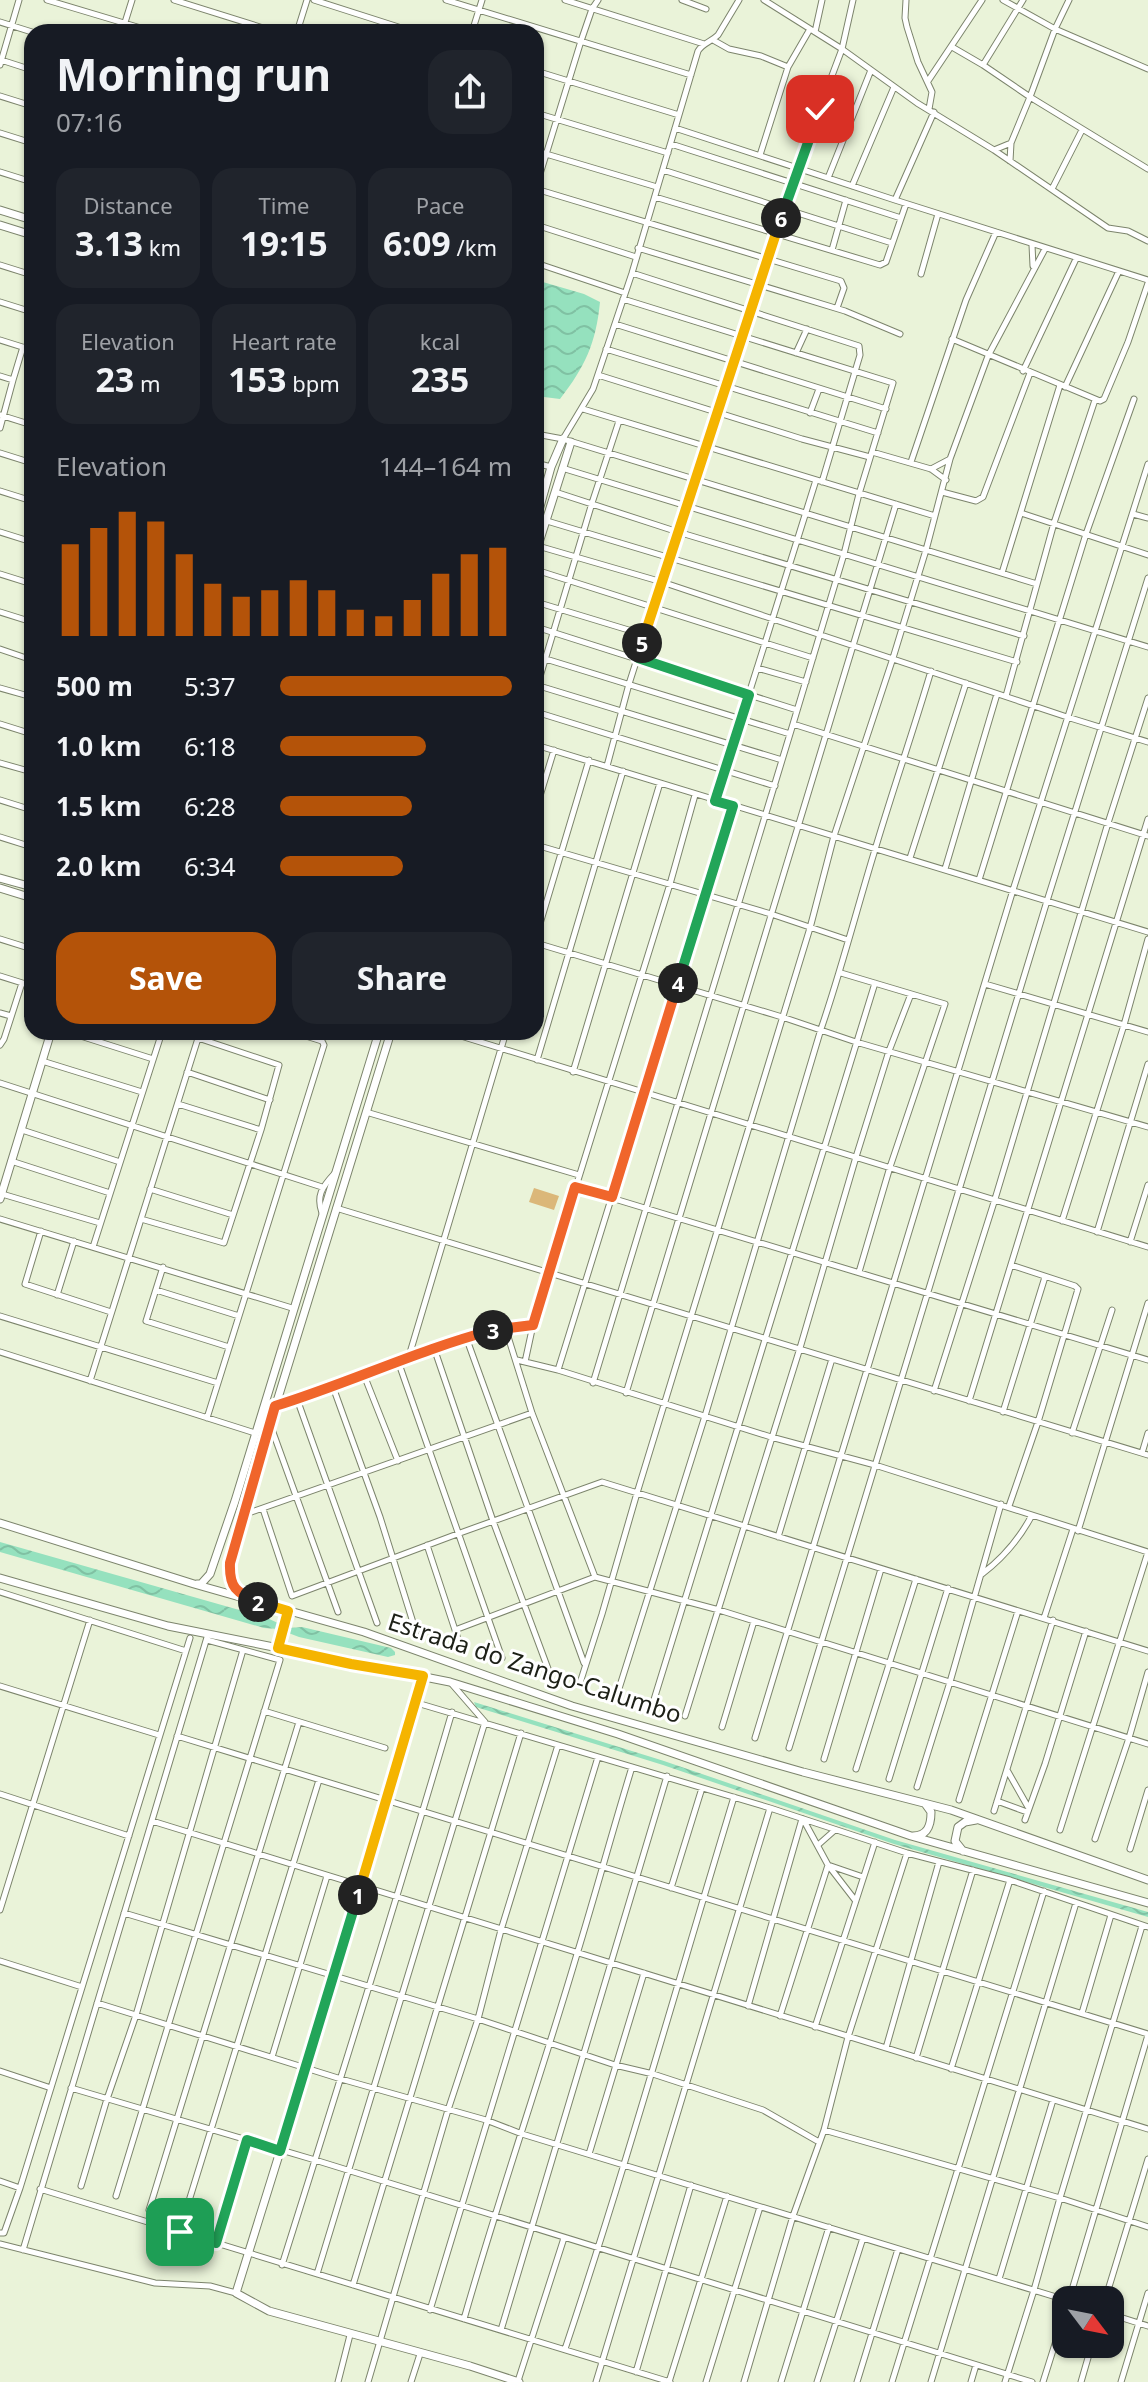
<!DOCTYPE html>
<html lang="en">
<head>
<meta charset="utf-8">
<style>
  :root { --surface:#171b24; --page:#20242c; --text:#f1f3f6; --muted:#9ea1a6; --accent:#b45309 }
  body { margin:0; font-family:"Noto Sans",sans-serif; background:var(--page); color:var(--text); height:100vh; display:flex; flex-direction:column; font-size:30px; white-space:nowrap }
  * { box-sizing:border-box; margin:0 }
  p { font-size:26px; color:var(--muted) }
  .icon { flex:none; width:44px; height:44px; fill:none; stroke:currentColor; stroke-width:2; stroke-linecap:round; stroke-linejoin:round }
  .map { position:relative; flex:1; overflow:hidden }
  .drawer { position:absolute; left:24px; top:24px; width:520px; height:1016px; display:flex; flex-direction:column; background:var(--surface); border-radius:24px; box-shadow:0 2px 6px #0004 }
  .drawer>* { flex:none }
  .needle { width:52px; rotate:122deg }
  .buttons { position:absolute; left:1052px; top:2286px; display:grid; gap:16px }
  .buttons a { display:grid; place-items:center; width:72px; height:72px; border-radius:16px; background:var(--surface); box-shadow:0 2px 6px #0004; font-size:40px }
  .pin { position:absolute; display:grid; place-items:center; width:68px; height:68px; color:#fff; margin:-34px; border-radius:16px; box-shadow:0 4px 12px #0006 }
  .km { position:absolute; width:40px; height:40px; margin:-20px; border-radius:50%; background:#222; color:#fff; font-size:22px; line-height:40px; text-align:center }
  .round { display:grid; place-items:center; flex:none; width:84px; height:84px; border-radius:24px; background:var(--page) }
  .head { display:flex; align-items:center; justify-content:space-between; height:136px; padding:0 32px }
  h1 { font-size:44px; font-weight:700; line-height:60px }
  .stats { display:grid; grid-template-columns:repeat(3,1fr); gap:12px; height:136px; padding:8px 32px }
  .stats div { display:grid; align-content:center; border-radius:20px; background:var(--page); text-align:center }
  .stats b { font-size:34px; font-weight:700 }
  .stats small { font-size:22px; font-weight:400 }
  .stats p { font-size:22px }
  .chart { height:224px; padding:16px 32px }
  .chart p { display:flex; justify-content:space-between }
  .chart svg { width:100%; height:144px; margin-top:8px; stroke:var(--accent); stroke-width:6 }
  .action { display:flex; gap:16px; margin-top:auto; padding:16px 32px }
  .action a { flex:1; height:92px; border-radius:24px; background:var(--accent); color:#fff; font-size:32px; font-weight:700; line-height:92px; text-align:center }
  .action a+a { background:var(--page); color:var(--text) }
  ul { padding:0 32px; list-style:none; font-size:26px }
  li { display:grid; grid-template-columns:128px 96px 1fr; align-items:center; height:60px }
  li i { height:20px; border-radius:10px; background:var(--accent) }
  .map>svg:first-child { display:block }
  .pitch { fill:#dbb779 }
  .water { fill:url(#water-waves) }
  .lines { fill:none; stroke-linecap:round; stroke-linejoin:round }
  .minor-casing { stroke:#7c846c; stroke-width:7 }
  .tertiary-casing { stroke:#7c846c; stroke-width:9 }
  .secondary-casing { stroke:#7c846c; stroke-width:9 }
  .minor { stroke:#fff; stroke-width:5 }
  .tertiary { stroke:#fff; stroke-width:7 }
  .secondary { stroke:#fff; stroke-width:7 }
  .split-1-casing { stroke:#fff; stroke-width:16 }
  .split-2-casing { stroke:#fff; stroke-width:16 }
  .split-3-casing { stroke:#fff; stroke-width:16 }
  .split-4-casing { stroke:#fff; stroke-width:16 }
  .split-5-casing { stroke:#fff; stroke-width:16 }
  .split-6-casing { stroke:#fff; stroke-width:16 }
  .split-7-casing { stroke:#fff; stroke-width:16 }
  .split-1 { stroke:#22a559; stroke-width:10 }
  .split-2 { stroke:#f5b400; stroke-width:10 }
  .split-3 { stroke:#f0652b; stroke-width:10 }
  .split-4 { stroke:#f0652b; stroke-width:10 }
  .split-5 { stroke:#22a559; stroke-width:10 }
  .split-6 { stroke:#f5b400; stroke-width:10 }
  .split-7 { stroke:#22a559; stroke-width:10 }
  .labels { text-anchor:middle; dominant-baseline:central; stroke-width:6; stroke-linejoin:round; paint-order:stroke }
  .street-label { font-size:24px; fill:#1d2017; stroke:#fff }
</style>
</head>
<body>
<div class="map">
<svg width="1148" height="2382" viewBox="0 0 1148 2382">
  <defs>
    <pattern id="water-waves" width="16" height="10" patternUnits="userSpaceOnUse" patternTransform="scale(2)"><rect width="16" height="10" fill="#95e1be"/><path d="M0 5q4-4 8 0t8 0" fill="none" stroke="#80c1a3"/></pattern>
  </defs>
  <rect width="100%" height="100%" fill="#eaf3d9"/>
  <path class="pitch" d="M534,1188L559,1196L554,1210L529,1202Z"/>
  <path class="water" d="M536,280L584,294L600,302C596,343 585,367 560,399L536,396Z
    M0,1542L267,1618L289,1628L302,1627L391,1648L395,1652V1655L388,1657L299,1637L278,1629L264,1628L0,1552Z
    M474,1702L664,1761L895,1840L1148,1912V1917L894,1844L663,1765L476,1707Z"/>
  <g class="lines">
    <g class="minor-casing">
      <path id="minor" d="M47,0L154,32
        M174,0L276,32
        M314,0L414,32
        M446,0L691,75
        M565,0L704,44
        M682,0L706,9
        M764,0L842,49L917,103L994,150L1108,228L1128,231L1148,241
        M906,0L905,18L907,27L918,62L932,92L929,109
        M1003,0L1055,29L1148,69
        M0,22L32,32
        M122,32L132,0
        M297,32L307,0
        M472,32L482,0
        M815,32L822,0
        M713,40L729,49L761,56L788,67
        M952,47L983,65L1030,97L1055,29L1069,0
        M1,60L32,70
        M0,65L19,0
        M983,65L1023,0
        M536,71L679,115
        M928,81L982,0
        M0,96L32,106
        M536,113L668,153
        M675,128L895,200L934,112
        M0,133L32,143
        M671,144L901,218
        M994,150L1011,143
        M536,151L657,187
        M760,155L788,67L810,29
        M1010,161L1011,143L1030,97L1148,169
        M663,170L892,243
        M0,172L32,182
        M828,178L871,70
        M852,186L894,87
        M536,187L581,41L592,9L598,0
        M536,189L841,281L844,288L837,308
        M1052,189L1082,130
        M655,197L880,265L886,262L906,204
        M895,200L1148,280
        M536,225L636,257
        M1032,245L1033,266
        M638,248L845,311L900,334
        M832,250L846,200
        M536,263L625,293
        M0,265L32,275
        M632,273L859,346L860,355L822,482
        M921,274L938,214
        M623,299L893,383L859,494L844,554L793,724L1148,836
        M0,302L32,312
        M615,324L886,409
        M952,339L1100,401L1104,399L1128,342L1148,283
        M0,340L32,350
        M606,349L878,433
        M796,353L807,329
        M1023,371L1076,259
        M598,375L802,439L870,457
        M0,376L13,380L23,347
        M1065,387L1119,271
        M583,409L935,516
        M810,413L819,389
        M0,415L32,425
        M0,428L13,380
        M536,434L563,439L1037,584
        M563,439L593,389L632,273L698,51C703,43 711,42 718,35L739,0
        M872,452L931,469L946,480
        M0,453L32,463
        M911,462L966,300L996,232
        M536,463L551,467
        M562,468L1148,647
        M931,469L950,459
        M536,489L545,491
        M0,491L32,501
        M555,492L678,532L1024,636
        M942,492L976,501L983,497L1030,373
        M1021,513L1148,555
        M1133,514L1148,518
        M547,521L1017,662
        M0,532L32,542
        M538,546L662,582L1067,717L1148,742
        M536,570L765,643L816,480
        M1002,573L1060,385
        M0,574L32,584
        M536,602L645,635
        M0,612L32,622
        M536,627L797,710
        M0,649L32,660
        M536,656L790,734
        M757,668L806,682
        M536,685L782,760
        M0,688L32,697
        M536,690L592,503L619,421
        M1006,696L1054,523L1095,400
        M536,712L775,786
        M0,724L32,734
        M536,745L1148,932
        M0,763L32,772
        M607,766L629,684L694,480L743,337L792,182L842,49L853,0
        M0,800L32,810
        M715,801L765,643L813,658
        M536,809L554,750
        M0,837L32,847
        M536,845L771,914L848,940
        M910,858L966,683
        M945,869L997,694
        M979,880L1086,534L1134,399
        M536,937L589,760
        M0,939L32,949
        M536,943L782,1017L856,1042L1148,1127
        M841,973L945,1004L890,1167L859,1272
        M0,976L32,986
        M985,984L1148,1032
        M0,1013L11,1016
        M68,1032L153,1059
        M448,1032L1148,1247
        M0,1045L4,1039L22,983
        M537,1060L623,771
        M42,1061L142,1092
        M187,1072L270,1100
        M573,1072L660,783
        M0,1083L322,1187
        M178,1104L261,1130
        M366,1112L579,1175
        M22,1130L120,1162
        M11,1161L110,1193
        M575,1187L1148,1360
        M150,1189L233,1215
        M2,1194L100,1223
        M336,1208L1148,1455
        M322,1213C316,1196 322,1187 334,1174
        M0,1219L292,1308
        M141,1219L224,1243L261,1130L279,1065L198,1038
        M1062,1221L1124,1025L1148,939
        M41,1231L25,1284L111,1312
        M1097,1232L1148,1064
        M1130,1242L1148,1185
        M93,1247L162,1032
        M163,1267L146,1321L229,1347
        M156,1290L239,1316
        M57,1295L74,1241
        M0,1316L218,1383
        M505,1327L532,1413L595,1577L719,1610L1148,1744
        M466,1337L584,1663
        M434,1348L493,1521L550,1674
        M0,1352L255,1433
        M409,1356L506,1032
        M517,1360L558,1370L771,1437L875,1465L1148,1552
        M398,1361L502,1658
        M525,1362L533,1325L670,884L695,795
        M558,1370L733,806
        M364,1375L398,1461
        M90,1381L200,1032
        M593,1383L793,724
        M333,1387L380,1517L416,1632
        M934,1391L995,1199L1108,823L1148,698
        M626,1393L896,504
        M297,1399L377,1623
        M969,1401L1148,819
        M276,1406L452,1341L505,1327L532,1325
        M1003,1412L1045,1277
        M207,1418L324,1045L322,1041L293,1032
        M270,1424L338,1612
        M1072,1433L1112,1310
        M1142,1453L1148,1433
        M1009,1506L1038,1422L1078,1289L1075,1286L1011,1265
        M263,1509L292,1596L460,1533L602,1482L1148,1651
        M243,1515L532,1413
        M1078,1531L1148,1303
        M778,1537L832,1359
        M427,1545L459,1642
        M982,1574C1003,1558 1020,1538 1032,1515
        M0,1592L186,1651
        M1044,1618L1073,1529
        M455,1630L595,1577
        M580,1683L602,1614L637,1493L810,928L834,836L893,658L926,550L950,459L988,356L1045,249
        M0,1686L159,1735
        M617,1695L705,1416L821,1029C841,971 856,912 874,853C892,792 913,732 931,671
        M417,1703L770,1808L907,1853L1010,1880L951,2069
        M652,1706L875,983
        M264,1711L385,1748
        M685,1716L800,1348L856,1157L889,1051L911,994
        M722,1727L754,1621
        M177,1736L1148,2034
        M755,1738L1013,890L1148,464
        M789,1748L1047,901L1148,578
        M824,1759L881,1569
        M856,1769L916,1579
        M1007,1770L1028,1807
        M889,1779L948,1588
        M917,1787L950,1682L1001,1504
        M0,1794L129,1836
        M959,1800L1018,1611
        M997,1801L1027,1812
        M994,1811L1053,1620
        M803,1819L828,1865L855,1900
        M1025,1820L1045,1764L1086,1631
        M152,1821L1148,2129
        M1060,1830L1148,1552
        M1095,1839L1129,1738L1148,1672
        M818,1845L835,1830
        M1130,1849L1148,1790
        M1010,1880L1148,1927
        M671,1888L702,1788
        M0,1910L90,1620
        M124,1913L478,2019L615,2065L653,2074L763,2110L819,2142
        M0,1961L82,1987
        M97,2003L341,2079L486,2120L522,2134L1066,2300
        M748,2006L802,1819
        M1082,2013L1111,1915
        M780,2016L828,1865L863,1877
        M815,2027L875,1842
        M886,2048L939,1862
        M272,2057L327,1876
        M916,2058L973,1870
        M0,2071L51,2088
        M71,2088L315,2160L1032,2382
        M824,2130L1060,2198L1148,2227
        M589,2154L644,1973
        M0,2181L20,2188
        M81,2186L107,2099L136,2015L243,1650
        M40,2189L670,2382
        M116,2196L280,1660L207,1640
        M149,2210L299,1722
        M184,2217L319,1780
        M0,2233H4L20,2188L190,1638
        M216,2243L247,2140
        M0,2244L155,2283L210,2286L236,2293
        M23,2250L208,1634
        M282,2265C340,2081 398,1897 452,1712
        M317,2274L485,1722L451,1683
        M999,2279L1053,2100
        M353,2285L521,1733
        M1069,2300L1148,2035
        M1105,2300L1148,2159
        M430,2310L598,1757
        M1110,2314L1148,2326
        M464,2319C499,2196 541,2076 577,1954C596,1892 613,1829 632,1767
        M501,2330L667,1776
        M565,2349C626,2167 678,1981 734,1797
        M636,2372L691,2185
        M518,2381L564,2238
        M338,2382L350,2335
        M368,2382L448,2110L478,2019L501,1930L558,1745
        M411,2382L420,2354
        M596,2382L770,1808
        M669,2382L727,2196
        M706,2382L760,2207
        M744,2382L793,2216L824,2130L848,2037L907,1853
        M781,2382L829,2227
        M817,2382L863,2238
        M857,2382L898,2249
        M892,2382L1044,1891
        M931,2382L1076,1903
        M971,2382L976,2365
        M1005,2382L1034,2290L1060,2198L1142,1926
        M1043,2382L1066,2309
        M1081,2382L1092,2344
        M1121,2382L1148,2293"/>
    </g>
    <g class="tertiary-casing">
      <path id="tertiary" d="M0,210L32,220
        M0,225L32,235
        M536,521L551,467L563,439
        M536,552L571,442
        M0,878L32,887
        M0,888L32,898
        M0,1199L51,1032
        M197,1584H201L210,1574L235,1501L379,1032
        M249,1598L238,1591L232,1584L230,1563L253,1479L391,1032
        M278,1648L288,1611
        M423,1676L306,2068L236,2293L269,2311L470,2366L519,2382"/>
    </g>
    <g class="secondary-casing">
      <path id="secondary" d="M0,1523L194,1584L364,1632L572,1706L803,1772L951,1810L1148,1880
        M0,1578L168,1626L450,1682L618,1734L911,1836L1148,1903
        M913,1836C928,1836 931,1825 931,1812L926,1805
        M963,1851L955,1841L958,1827L965,1822L976,1820"/>
    </g>
    <use href="#minor" class="minor"/>
    <use href="#tertiary" class="tertiary"/>
    <use href="#secondary" class="secondary"/>
  </g>
  <g class="lines">
    <g class="split-1-casing">
      <path id="split-1" d="M180,2232L216,2243L247,2140L280,2151L358,1895"/>
    </g>
    <g class="split-2-casing">
      <path id="split-2" d="M258,1602L288,1611L278,1648L351,1664L423,1676L358,1895"/>
    </g>
    <g class="split-3-casing">
      <path id="split-3" d="M258,1602C236,1592 229,1588 230,1563L275,1406C349,1383 418,1350 493,1330"/>
    </g>
    <g class="split-4-casing">
      <path id="split-4" d="M493,1330L533,1325L575,1187L612,1197L678,983"/>
    </g>
    <g class="split-5-casing">
      <path id="split-5" d="M642,643L638,658L749,695L715,801L733,806L678,983"/>
    </g>
    <g class="split-6-casing">
      <path id="split-6" d="M642,643L781,218"/>
    </g>
    <g class="split-7-casing">
      <path id="split-7" d="M781,218L820,109"/>
    </g>
    <use href="#split-1" class="split-1"/>
    <use href="#split-2" class="split-2"/>
    <use href="#split-3" class="split-3"/>
    <use href="#split-4" class="split-4"/>
    <use href="#split-5" class="split-5"/>
    <use href="#split-6" class="split-6"/>
    <use href="#split-7" class="split-7"/>
  </g>
  <g class="labels">
    <g class="street-label">
      <text transform="translate(535 1667) rotate(18)">Estrada do Zango-Calumbo</text>
    </g>
  </g>
</svg>
<div class="buttons">
<a><svg class="needle" viewBox="-14 -14 28 28"><path d="M0-13l5 13h-10z" fill="#e53935"/><path d="M0 13l5-13h-10z" fill="#9ea1a6"/></svg></a>
</div>
<div class="pin" style="left:180px;top:2232px;background:#1e9e55"><svg class="icon" aria-label="arrive" viewBox="0 0 24 24"><path d="M6 21V4h12l-3 4 3 4H6"/></svg></div>
<div class="pin" style="left:820px;top:109px;background:#d93025"><svg class="icon" aria-label="check" viewBox="0 0 24 24"><path d="M5 12l5 5 9-10"/></svg></div>
<b class="km" style="left:358px;top:1895px">1</b>
<b class="km" style="left:258px;top:1602px">2</b>
<b class="km" style="left:493px;top:1330px">3</b>
<b class="km" style="left:678px;top:983px">4</b>
<b class="km" style="left:642px;top:643px">5</b>
<b class="km" style="left:781px;top:218px">6</b>
<section class="drawer">
<div class="head"><div><h1>Morning run</h1><p>07:16</p></div><a class="round"><svg class="icon" aria-label="share" viewBox="0 0 24 24"><path d="M12 15V3M7 8l5-5 5 5M5 13v7h14v-7"/></svg></a></div>
<div class="stats">
<div><p>Distance</p><b>3.13<small> km</small></b></div>
<div><p>Time</p><b>19:15</b></div>
<div><p>Pace</p><b>6:09<small> /km</small></b></div>
</div>
<div class="stats">
<div><p>Elevation</p><b>23<small> m</small></b></div>
<div><p>Heart rate</p><b>153<small> bpm</small></b></div>
<div><p>kcal</p><b>235</b></div>
</div>
<div class="chart"><p><span>Elevation</span>144–164 m</p>
<svg viewBox="0 0 160 44" preserveAspectRatio="none"><path d="M5 44V16M15 44V11M25 44V6M35 44V9M45 44V19M55 44V28M65 44V32M75 44V30M85 44V27M95 44V30M105 44V36M115 44V38M125 44V33M135 44V25M145 44V19M155 44V17"/></svg>
</div>
<ul>
<li><b>500 m</b>5:37<i style="width:100%"></i></li>
<li><b>1.0 km</b>6:18<i style="width:63%"></i></li>
<li><b>1.5 km</b>6:28<i style="width:57%"></i></li>
<li><b>2.0 km</b>6:34<i style="width:53%"></i></li>
</ul>
<div class="action"><a>Save</a><a>Share</a></div>
</section>
</div>
</body>
</html>
